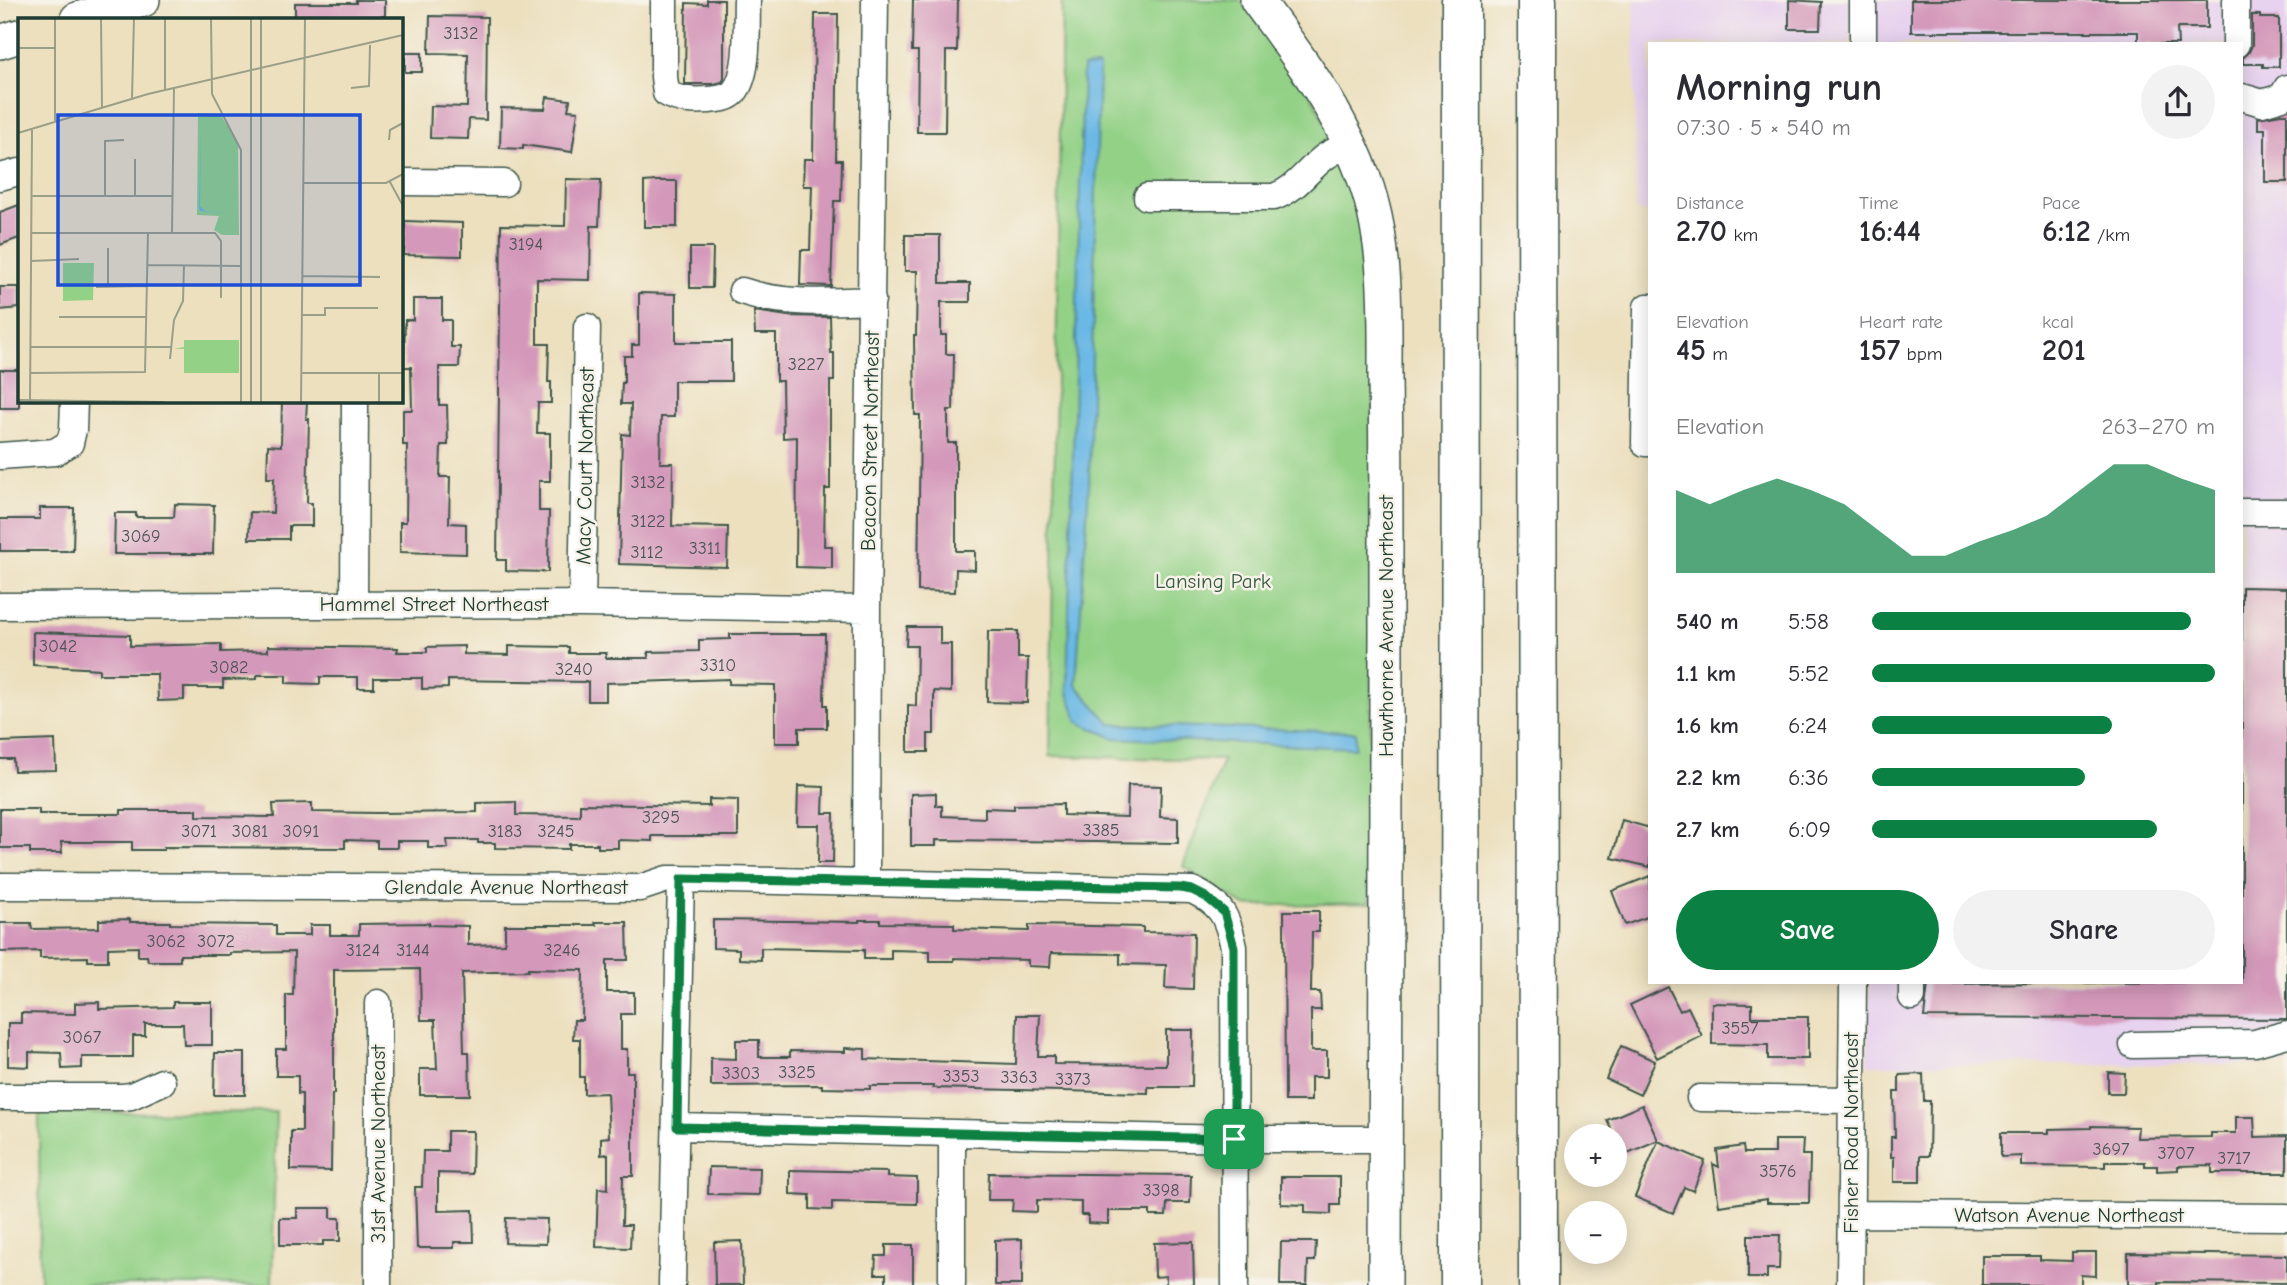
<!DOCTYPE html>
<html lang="en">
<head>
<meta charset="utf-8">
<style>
  :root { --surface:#fff; --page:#f2f2f3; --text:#2b2b33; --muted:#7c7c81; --accent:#0b8043 }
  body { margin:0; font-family:"Comic Neue",sans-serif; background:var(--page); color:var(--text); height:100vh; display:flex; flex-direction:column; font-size:26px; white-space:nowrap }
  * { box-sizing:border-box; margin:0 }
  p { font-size:23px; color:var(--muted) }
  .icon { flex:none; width:38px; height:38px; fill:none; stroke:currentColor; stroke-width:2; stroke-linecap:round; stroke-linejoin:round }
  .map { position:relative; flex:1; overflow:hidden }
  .sheet { position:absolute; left:1648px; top:42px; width:595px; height:942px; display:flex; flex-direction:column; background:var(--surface); border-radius:0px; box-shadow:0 4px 18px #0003 }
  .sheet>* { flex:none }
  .buttons { position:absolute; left:1564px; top:1124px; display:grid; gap:14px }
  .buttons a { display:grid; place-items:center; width:63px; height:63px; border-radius:50%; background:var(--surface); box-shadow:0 4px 18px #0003; font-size:35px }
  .pin { position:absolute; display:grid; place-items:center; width:60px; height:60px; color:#fff; margin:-30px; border-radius:14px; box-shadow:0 4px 10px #0006 }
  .round { display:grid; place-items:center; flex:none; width:74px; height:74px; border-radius:37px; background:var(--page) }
  .headline { display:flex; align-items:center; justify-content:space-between; height:119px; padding:0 28px }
  h1 { font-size:38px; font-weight:700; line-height:52px }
  .stats { display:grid; grid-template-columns:repeat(3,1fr); gap:10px; height:119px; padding:7px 28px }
  .stats div { display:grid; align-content:center }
  .stats b { font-size:30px; font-weight:700 }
  .stats small { font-size:19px; font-weight:400 }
  .stats p { font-size:19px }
  .chart { height:196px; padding:14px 28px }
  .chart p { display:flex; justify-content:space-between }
  .chart svg { width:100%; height:126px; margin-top:7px; fill:var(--accent); opacity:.7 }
  .action { display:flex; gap:14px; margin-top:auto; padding:14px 28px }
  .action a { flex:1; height:80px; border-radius:42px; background:var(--accent); color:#fff; font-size:28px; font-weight:700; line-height:80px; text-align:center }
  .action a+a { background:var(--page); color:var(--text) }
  ul { padding:0 28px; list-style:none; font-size:23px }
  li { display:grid; grid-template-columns:112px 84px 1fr; align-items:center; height:52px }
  li i { height:18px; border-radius:9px; background:var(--accent) }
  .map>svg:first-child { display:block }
  .built { fill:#e7d2ef }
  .green { fill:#93d186; stroke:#59875d; stroke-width:2 }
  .water { fill:#6bb8e5; stroke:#457a8c; stroke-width:2 }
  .building { fill:#d498ba }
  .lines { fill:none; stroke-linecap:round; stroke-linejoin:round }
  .minor-casing { stroke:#3e5549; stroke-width:29 }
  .major-casing { stroke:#3e5549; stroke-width:36 }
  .highway-casing { stroke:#3e5549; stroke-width:41 }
  .minor { stroke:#fff; stroke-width:26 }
  .major { stroke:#fff; stroke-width:33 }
  .highway { stroke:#fff; stroke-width:38 }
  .route-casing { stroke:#fff; stroke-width:14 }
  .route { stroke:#0b8043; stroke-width:9 }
  .labels { text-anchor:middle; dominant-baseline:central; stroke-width:5; stroke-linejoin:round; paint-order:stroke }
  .number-label { font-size:18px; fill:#4c5456 }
  .street-label { font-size:21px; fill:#1f3d34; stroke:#f7f3e8 }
  .park-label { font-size:21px; fill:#365b44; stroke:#f7f3e8 }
  .inset-road { fill:none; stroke:#9a9f87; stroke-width:2 }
  .view { fill:#1d4ed8; fill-opacity:0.15; stroke:#1d4ed8; stroke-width:3.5 }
  .inset-edge { fill:none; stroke:#1f3d34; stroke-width:3.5 }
</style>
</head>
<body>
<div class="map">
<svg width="2287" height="1285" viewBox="0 0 2287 1285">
  <rect width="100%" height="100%" fill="#f7f3e8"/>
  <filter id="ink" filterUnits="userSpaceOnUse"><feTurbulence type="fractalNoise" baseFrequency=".0143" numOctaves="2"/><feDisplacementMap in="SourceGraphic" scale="14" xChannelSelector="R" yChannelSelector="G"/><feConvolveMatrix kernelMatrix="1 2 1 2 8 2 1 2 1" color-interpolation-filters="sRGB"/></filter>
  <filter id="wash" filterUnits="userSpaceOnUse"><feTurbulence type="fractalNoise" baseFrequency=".00686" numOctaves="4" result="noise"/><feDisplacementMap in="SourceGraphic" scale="28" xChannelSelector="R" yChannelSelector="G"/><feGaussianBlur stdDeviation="1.57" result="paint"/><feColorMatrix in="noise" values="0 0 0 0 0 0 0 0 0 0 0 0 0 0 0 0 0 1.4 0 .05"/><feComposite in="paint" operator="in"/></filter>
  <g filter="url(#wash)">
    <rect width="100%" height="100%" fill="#ece0bf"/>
    <path class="built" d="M1634,0H1850V44H1650V211H1636Z
      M1876,0H2287V1064L1868,1065L1869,982H2242V44H1876Z"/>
    <path class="green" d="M1062,0H1240L1309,89L1361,202L1374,375L1369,903L1245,906L1183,866L1223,760L1050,756Z
      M276,1112L272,1285H40L39,1113Z"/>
    <path class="water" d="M1099,66L1089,486L1076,685L1111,724L1356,732L1355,748L1114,738L1078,722L1067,689L1083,67Z"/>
    <g id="blocks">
      <path class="building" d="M356,0H385V16L376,17V19H295V3H356Z
        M707,0H724V79L722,82L714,84H685L686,3L707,4Z
        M913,0H958L957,51H946L945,132H917L918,51H912Z
        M1789,0L1821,2L1820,29H1789Z
        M1911,0H2207V28H2177L2178,44H2138V32H1911Z
        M815,14H838L836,160H842L841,201H834L831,286L800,285L801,250H810L812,186H803L804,159H813Z
        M2252,15H2260V18H2279V67H2263V64H2243V58L2249,52L2252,45Z
        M430,16L487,17L486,120L469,119L468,139L430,138L431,106L467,107L468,54L429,53Z
        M405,53H422V72H405Z
        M547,97L570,100L568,110L578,111L572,152L523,145V149L500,148L501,108L545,109Z
        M2281,114H2287V182H2265V129H2258V118Z
        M566,179L601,180L599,226H591L590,280L537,279V344H549L548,382H551V403H538L537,433H550V481H539V511H549L548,572L506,571V560H497L501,225L565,226Z
        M656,181H677V227H644V182Z
        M19,205V238L0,245V212Z
        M405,221L462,223V256L404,255Z
        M905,235H940V283H970V302H941V335H946V354H954L953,410H948V443H956V551H975V570L956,569L955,592L918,591L920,415H915L914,335H916L917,271H905Z
        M690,248H713L712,288H690Z
        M0,287H19V308L0,310Z
        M639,293L676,294V342H731V381H674V417H661L660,463H673L672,526L728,527L727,567L619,564L622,434L630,435L631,404H621L622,383H624V356H632V345H639Z
        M413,299H442V320H451V347H460L459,367H439V405H447L448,445H441L440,477H450L449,523L466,524V554L400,552V522H406L407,445H403V410H412L411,367H404L405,320H413Z
        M754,311L788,316L830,317L831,353H834V381H830V489H825L824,546H832V568L796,567L797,437L783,438L782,381H776V334H755Z
        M0,370H19V408H0Z
        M282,401H307L306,419H309L307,503H312V526H289V539H249L250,512L273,513L274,478H267L268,445L281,446Z
        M175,504L214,505L213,554H114L115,513H136V517H174Z
        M40,508H74L73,551H0V519H40Z
        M2242,587L2287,588V1019L1924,1017L1928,984L2242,982Z
        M907,627H940V644H951V692L934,691V734H928V752H908V705L916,706L917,646H906Z
        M988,631H1018V658H1028L1027,703L987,702Z
        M33,632L130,635V646L221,644V652L268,651V646L398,648L397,652H427V647L464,646V654L509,655V646L569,647V653H606V658H648V652L699,651V640L730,639V634H825L824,705H827V728H799V743H775V685L729,684V679L606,683V701H588V682L448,680V688L422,689V678H374V688H358V677H320V684L286,683V675H257V679L223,680V688H184V700L158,701L157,674H99V669L33,665Z
        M55,740L56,770L14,771L13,759H0V742Z
        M1128,785L1161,786L1160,817L1178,818V843L936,840V846H911V794L936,793V806H942V816L985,818V808L1014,809V805L1063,804V815L1127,817Z
        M798,786L824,787L823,813H834L833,863H818L819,825H797Z
        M709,799L738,800V836H652V841L618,840V848H598V844H569V849L495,848V843H478V840H447L448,848H428V841H397V848H377V841L345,840V848L164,847V850H132V842H61L62,853H30V848H0V809H39V814H121V810H197V816L274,817L273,804L312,803V812L377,813L477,812V803L516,802V815L580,816V804L709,806Z
        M1622,820L1650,828V867L1612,858Z
        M1650,876V916L1625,925L1612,891Z
        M1284,911H1319V932H1312L1311,992H1320L1321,1010H1311V1051H1327V1077H1311V1101H1285Z
        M130,919V922H170V924L276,925V935H310V925H330V935H359V924L429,923V925L468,926V945L505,944V925H596L595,922H627L628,960H607V992H634V1014H621V1049H627V1072H633V1176H623L622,1225H631L630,1248L596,1247L598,1188L608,1189V1154L601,1155V1138L609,1137L607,1093L584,1094V1077H580V1039H573L574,1020H582L583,970L528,969V971L462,973L464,1052H469L470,1095H420V1069H437L435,1020H421L420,969L334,970V1094H332L331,1171L291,1170V1131H302V1094H298V1076H276V1049H286V995H293L294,952L230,953V955H180V961H148L147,956H138V947L108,948V961H88V957L40,958V951L0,952V923H31L32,929L99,928V920Z
        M713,920L859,922V920H880V923L954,924V929L1029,931V925L1092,926L1143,927V932L1194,933L1193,989L1165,988L1166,965L1120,964V954L1051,953L1050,967L1028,966V960L954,958V961H930V951L891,950V959H864V950L761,948V960L739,959V949L713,948Z
        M1668,987L1680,1011L1688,1007L1702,1036L1657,1058L1630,1005Z
        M99,1002V1009L173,1007V1002H212V1045H184L183,1024H145V1036H133V1057H82V1068L62,1069L61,1053L29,1052V1067L8,1066V1023H21V1013L75,1014V1003Z
        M1712,1003L1752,1004V1017H1808V1059H1768V1045L1712,1044Z
        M1017,1015H1040L1038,1056H1054V1064L1166,1065V1030H1193L1192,1087H1148V1093L933,1088V1086H870V1089L822,1088V1085L711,1086V1058L736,1059V1040H759V1057H790V1051L845,1052V1048L865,1049V1059L1016,1064Z
        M1621,1046L1655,1061L1640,1095L1606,1079Z
        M215,1053H245V1095H214Z
        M2108,1072L2125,1073L2124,1093H2108Z
        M1923,1074L1924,1101H1930L1929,1156H1920V1182H1894V1157H1891V1137H1895L1894,1092H1899V1075Z
        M1642,1105L1658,1140L1623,1155L1607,1120Z
        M2236,1117H2254L2255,1137L2287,1136V1173H2212V1165L2178,1166V1170L2157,1171V1166H2145V1162H2105V1167L2021,1166V1156L2001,1157V1133H2049V1129L2091,1128V1126L2138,1127L2137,1138L2211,1137V1133H2236Z
        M447,1131H473L472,1174L438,1173V1211L473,1210L474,1242H454V1248H417L415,1187H422L423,1151H447Z
        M1775,1140H1803L1802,1155H1810L1809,1203H1767V1199L1719,1206L1713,1164L1719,1167L1717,1150L1743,1146L1744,1153H1775Z
        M1658,1141L1705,1161L1693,1191L1684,1187L1673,1213L1635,1197Z
        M709,1167L760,1168L759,1195L708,1194Z
        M790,1170L887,1172V1177L917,1178V1204L832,1202V1210L810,1209V1195L790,1194Z
        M989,1173L1191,1175L1190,1203H1167L1166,1216H1150V1211H1108V1224L1088,1223V1215H1081V1201L1037,1200V1212L1012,1211L1013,1200H988Z
        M1281,1177H1340V1205H1331V1214L1305,1213V1205L1281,1204Z
        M297,1208H331V1218H340V1241H323V1245H280V1218H297Z
        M506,1218L547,1219L546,1244L505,1243Z
        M1748,1235H1780L1779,1269H1767V1278H1748Z
        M1022,1239V1285H995V1240Z
        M742,1241L743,1285H715L714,1242Z
        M1193,1242L1194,1285H1166V1276L1155,1277L1154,1243Z
        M1281,1242H1316L1315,1261H1308L1307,1285H1280Z
        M886,1245H913V1285H886V1274H875L876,1256H886Z
        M2072,1252H2096V1276L2081,1275V1285H1982V1256H2040V1260L2072,1261Z
        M2128,1253L2287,1255V1283L2159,1282V1285H2128Z"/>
    </g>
  </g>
  <g filter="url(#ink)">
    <use href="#blocks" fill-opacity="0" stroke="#3e5549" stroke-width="2"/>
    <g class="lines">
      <g class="minor-casing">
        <path id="minor" d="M664,0V77L666,93C680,101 693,101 709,100C717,99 728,99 734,92C750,74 746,24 747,0
          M2236,0V44
          M1863,44V0
          M2242,97L2262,103L2282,97L2287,88
          M0,177L19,172
          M401,182L504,183
          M1147,197H1274C1297,189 1307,170 1326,156C1333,151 1342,148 1351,145
          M742,291C782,305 830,302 872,300
          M1650,307H1647L1645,443H1650
          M0,456L55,452L70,443L73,430L74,401
          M2242,512H2287
          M354,604L355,401
          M582,604L587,327
          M0,606L582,604L867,609
          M866,882L867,609L875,0
          M0,886L640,888L667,879H681L1192,890C1222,904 1227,916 1234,947L1235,1285
          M1912,997V982
          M2133,1045L2255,1043L2287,1034
          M0,1097H123L131,1096L162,1082
          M1700,1098L1851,1100
          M677,1127L1234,1139H1386
          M952,1134V1285
          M1851,1214L2287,1217
          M378,1285V1003
          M672,1285L681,879
          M1850,1285L1853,982"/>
      </g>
      <g class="major-casing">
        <path id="major" d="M1257,0C1303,62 1350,125 1371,200C1387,257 1385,318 1385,377C1386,441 1386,506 1386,570C1386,808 1386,1047 1385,1285
          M77,19L143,0
          M0,42L19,36"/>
      </g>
      <g class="highway-casing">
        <path id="highway" d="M1537,0L1538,1285
          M1460,1285L1461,0"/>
      </g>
      <use href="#minor" class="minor"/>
      <use href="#major" class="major"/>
      <use href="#highway" class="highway"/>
    </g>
  </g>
  <g class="lines" filter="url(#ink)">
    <g class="route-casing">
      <path id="route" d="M681,879L1180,888L1192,890L1206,897L1224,912L1234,947V1139L677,1127Z"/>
    </g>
    <use href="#route" class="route"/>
  </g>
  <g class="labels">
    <g class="number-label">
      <text x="461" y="33">3132</text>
      <text x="526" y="244">3194</text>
      <text x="806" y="364">3227</text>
      <text x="648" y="482">3132</text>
      <text x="648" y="521">3122</text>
      <text x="141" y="536">3069</text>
      <text x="705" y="548">3311</text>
      <text x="647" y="552">3112</text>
      <text x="58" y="646">3042</text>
      <text x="718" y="665">3310</text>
      <text x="229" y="667">3082</text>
      <text x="574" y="669">3240</text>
      <text x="661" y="817">3295</text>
      <text x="1101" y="830">3385</text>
      <text x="199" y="831">3071</text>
      <text x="250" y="831">3081</text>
      <text x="301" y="831">3091</text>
      <text x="505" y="831">3183</text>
      <text x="556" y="831">3245</text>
      <text x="166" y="941">3062</text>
      <text x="216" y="941">3072</text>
      <text x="363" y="950">3124</text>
      <text x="413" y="950">3144</text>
      <text x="562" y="950">3246</text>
      <text x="1740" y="1028">3557</text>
      <text x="82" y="1037">3067</text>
      <text x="797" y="1072">3325</text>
      <text x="741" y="1073">3303</text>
      <text x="961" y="1076">3353</text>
      <text x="1019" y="1077">3363</text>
      <text x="1073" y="1079">3373</text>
      <text x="2111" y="1149">3697</text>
      <text x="2176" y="1153">3707</text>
      <text x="2234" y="1158">3717</text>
      <text x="1778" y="1171">3576</text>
      <text x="1161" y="1190">3398</text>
    </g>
    <g class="street-label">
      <text transform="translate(870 441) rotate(-89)">Beacon Street Northeast</text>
      <text transform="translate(585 466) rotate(-89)">Macy Court Northeast</text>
      <text x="434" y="604">Hammel Street Northeast</text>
      <text transform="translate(1386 626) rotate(-90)">Hawthorne Avenue Northeast</text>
      <text x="506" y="887">Glendale Avenue Northeast</text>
      <text transform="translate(1851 1133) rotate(-90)">Fisher Road Northeast</text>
      <text transform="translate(378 1144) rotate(-90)">31st Avenue Northeast</text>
      <text x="2069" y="1215">Watson Avenue Northeast</text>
    </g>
    <g class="park-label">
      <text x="1213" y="581">Lansing Park</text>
    </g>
  </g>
  <g transform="translate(18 18)">
    <rect width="385" height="385" fill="#ece0bf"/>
    <path d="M180,95L202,96L220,124L221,217H204L196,212L201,198L179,197ZM45,245H76L75,282L45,283ZM166,322H221V355H166V331H156L166,329Z" fill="#93d186"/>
    <path d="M183,106L182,188L187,193L219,196L182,193L181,189Z" fill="#6bb8e5"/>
    <path class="inset-road" d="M83,0L84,89M193,0L194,76L223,132V385M233,0V385M243,0V385M0,30H37M333,70L351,68L352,27M147,72V0M114,80L116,0M37,104V0M0,115L130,76L385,17M371,122L372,112L385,105M372,164L385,188M286,165H368L385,156M87,177V123L106,122M117,177V141M14,178H154M154,214L156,70M14,215H197L203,223V280M13,243L61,241M129,247L223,248M285,258L362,259M90,268V230M78,269L129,268M284,297H307V290H360M41,299H128M12,329H153M152,341L156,302L165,283L166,247M12,355L127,354L130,214M283,355H385M0,382L146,384M12,385L14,112M283,385L287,0M361,385V355"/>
    <path class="view" d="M40,97H342V267H40Z"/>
    <rect width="385" height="385" class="inset-edge"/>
  </g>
</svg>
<div class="buttons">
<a>+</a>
<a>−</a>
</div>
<div class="pin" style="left:1234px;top:1139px;background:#1e9e55"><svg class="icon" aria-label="arrive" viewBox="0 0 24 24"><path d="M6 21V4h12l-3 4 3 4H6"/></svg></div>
<section class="sheet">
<div class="headline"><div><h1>Morning run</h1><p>07:30 · 5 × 540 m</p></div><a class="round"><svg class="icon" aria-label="share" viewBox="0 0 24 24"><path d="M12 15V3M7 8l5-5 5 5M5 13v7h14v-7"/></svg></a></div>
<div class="stats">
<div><p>Distance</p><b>2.70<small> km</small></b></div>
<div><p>Time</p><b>16:44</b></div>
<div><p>Pace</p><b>6:12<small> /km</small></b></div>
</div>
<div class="stats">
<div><p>Elevation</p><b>45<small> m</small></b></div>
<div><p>Heart rate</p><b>157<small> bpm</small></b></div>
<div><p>kcal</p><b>201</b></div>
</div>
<div class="chart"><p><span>Elevation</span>263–270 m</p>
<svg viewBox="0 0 160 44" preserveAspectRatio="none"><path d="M0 44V15L10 20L20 15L30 11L40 15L50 20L60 29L70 38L80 38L90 33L100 29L110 24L120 15L130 6L140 6L150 11L160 15V44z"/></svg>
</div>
<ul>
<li><b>540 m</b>5:58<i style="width:93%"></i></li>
<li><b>1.1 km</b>5:52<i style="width:100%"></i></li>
<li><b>1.6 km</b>6:24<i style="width:70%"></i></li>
<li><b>2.2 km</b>6:36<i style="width:62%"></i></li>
<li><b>2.7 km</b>6:09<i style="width:83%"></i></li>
</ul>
<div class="action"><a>Save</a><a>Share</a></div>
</section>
</div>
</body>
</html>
